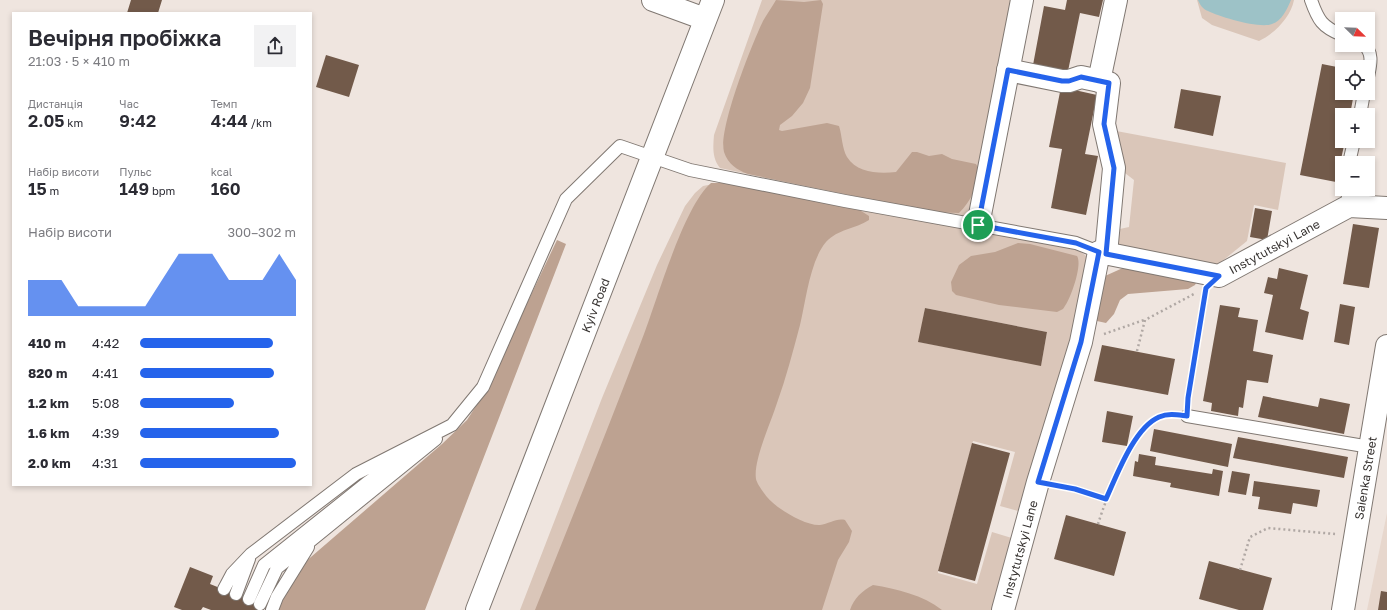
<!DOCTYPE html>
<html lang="uk">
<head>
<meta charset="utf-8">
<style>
  :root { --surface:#fff; --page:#f2f2f3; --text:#2b2b33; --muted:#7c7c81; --accent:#2563eb }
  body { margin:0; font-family:"Golos Text",sans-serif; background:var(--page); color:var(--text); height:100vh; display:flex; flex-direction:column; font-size:15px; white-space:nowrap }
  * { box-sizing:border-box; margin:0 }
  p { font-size:13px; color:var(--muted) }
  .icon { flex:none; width:22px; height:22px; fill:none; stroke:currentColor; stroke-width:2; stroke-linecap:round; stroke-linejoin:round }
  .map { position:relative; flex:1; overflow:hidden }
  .panel { position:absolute; left:12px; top:12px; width:300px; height:474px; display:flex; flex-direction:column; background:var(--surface); border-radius:0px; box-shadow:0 2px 6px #0003 }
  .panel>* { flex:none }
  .needle { width:26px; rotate:113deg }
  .controls { position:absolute; left:1335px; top:12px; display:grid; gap:8px }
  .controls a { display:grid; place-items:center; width:40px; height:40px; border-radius:0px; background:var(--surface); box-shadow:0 2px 6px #0003; font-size:20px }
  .pin { position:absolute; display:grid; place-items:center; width:34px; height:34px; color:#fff; margin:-17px; border:2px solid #fff; border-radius:50%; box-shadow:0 1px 4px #0007 }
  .round { display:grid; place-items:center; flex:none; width:42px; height:42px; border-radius:0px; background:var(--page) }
  .head { display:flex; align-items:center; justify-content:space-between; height:68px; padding:0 16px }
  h1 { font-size:22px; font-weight:600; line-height:30px }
  .stats { display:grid; grid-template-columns:repeat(3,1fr); gap:6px; height:68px; padding:4px 16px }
  .stats div { display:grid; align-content:center }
  .stats b { font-size:17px; font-weight:600 }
  .stats small { font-size:11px; font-weight:400 }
  .stats p { font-size:11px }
  .chart { height:112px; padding:8px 16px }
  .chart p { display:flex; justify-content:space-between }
  .chart svg { width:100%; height:72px; margin-top:4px; fill:var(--accent); opacity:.7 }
  ul { padding:0 16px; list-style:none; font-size:13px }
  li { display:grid; grid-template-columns:64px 48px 1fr; align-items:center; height:30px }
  li i { height:10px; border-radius:5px; background:var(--accent) }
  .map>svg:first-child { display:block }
  .built { fill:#e7d7cd }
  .green { fill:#dac6b9; fill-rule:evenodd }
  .forest { fill:#bda291 }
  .water { fill:#9dc2c7 }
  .building { fill:#725a4a }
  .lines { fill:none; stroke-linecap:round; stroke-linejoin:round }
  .lane-casing { stroke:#807872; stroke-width:14 }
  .street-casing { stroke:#807872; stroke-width:24 }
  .primary-casing { stroke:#807872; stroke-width:24 }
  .path { stroke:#b0a8a4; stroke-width:2.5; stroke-dasharray:2 3; stroke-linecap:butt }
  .lane { stroke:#fff; stroke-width:12 }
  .street { stroke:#fff; stroke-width:22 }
  .primary { stroke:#fff; stroke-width:22 }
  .route-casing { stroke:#fff; stroke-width:8 }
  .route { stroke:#2563eb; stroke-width:5 }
  .labels { text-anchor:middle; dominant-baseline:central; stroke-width:4; stroke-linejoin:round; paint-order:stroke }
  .street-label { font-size:12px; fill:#373331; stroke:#fff }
</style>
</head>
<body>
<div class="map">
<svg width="1387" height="610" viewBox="0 0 1387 610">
  <rect width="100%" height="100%" fill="#efe5df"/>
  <path class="built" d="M1387,513V610H1367Z"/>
  <path class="green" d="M762,0H1015L972,211C963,219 957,218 946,217L720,168C712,158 713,147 714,135Z
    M1197,0H1294C1291,17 1274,34 1259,41L1212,25L1202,18Z
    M1111,130L1286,163L1278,210L1254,205L1247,241L1210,271L1115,245V230L1129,227L1134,180L1121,170Z
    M713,184L1074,247L1085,255L1089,260L1069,356L1022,512L1000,506L1015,452L973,441L938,571V573L977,584L992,532L1015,539L996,610H520L602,398L657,265L685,206L695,193L703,186ZM925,308L1047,332L1041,365L919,342Z"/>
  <path class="forest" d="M776,0L804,2L821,0L823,4L810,88L803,103L792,116L780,125L779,130L782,131L827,123L839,126C842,135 842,149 847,157C857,173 879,174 896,172L912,152H917L929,156L942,154L952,159L976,164L980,171C976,188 972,200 959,213L932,212L748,174C737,170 728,164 724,152C718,129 752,44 763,21C767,14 772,7 776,0Z
    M711,183H729L858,209L869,216V220C855,229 838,229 826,242C810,261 806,300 800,325C793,351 786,378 777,403C771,422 753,461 756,479C757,484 764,493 767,497C776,508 805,526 820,525C829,524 836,518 845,520L852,531L849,542L838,560L822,610H535C572,518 609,426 644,334C658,297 684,206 711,183Z
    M557,240L566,244L425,610H277L304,563L442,444L467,420L485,392Z
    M1018,243L1030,244L1077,256C1083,265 1070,301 1063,309L1057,312L999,305L956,295L952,291L951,282L959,265L971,256L995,252Z
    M1125,267L1197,281L1195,285L1188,289L1128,294L1120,300L1114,314L1106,323L1097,321L1094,315L1105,276Z
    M873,585C897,589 923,595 942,610H850C854,598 862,591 873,585Z"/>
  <path class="water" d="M1198,0H1291C1287,9 1282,21 1272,24C1260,29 1220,17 1208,11C1203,9 1200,5 1198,0Z"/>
  <path class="building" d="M131,0H162L158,13H127Z
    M1067,0H1103L1099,17L1080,13L1068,71L1033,65L1044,6L1065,10Z
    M326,55L359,65L349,97L316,87Z
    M1322,64L1342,68V93H1354L1350,115H1342V141H1345L1336,182L1300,175Z
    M1061,87L1097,95L1085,154L1098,156L1086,215L1051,208L1062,149L1049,147Z
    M1181,89L1221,96L1213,136L1174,128Z
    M1255,208L1272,211L1267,240L1250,237Z
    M1353,224L1379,228L1369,288L1343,284Z
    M1279,268L1308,275L1300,309L1309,312L1303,340L1265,332L1273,295L1264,293L1268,277L1277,279Z
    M1340,304L1355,307L1349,345L1334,342Z
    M1220,305L1240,308L1238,317L1258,320L1253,351L1273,355L1268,383L1247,380L1243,408L1239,407L1238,416L1211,411L1212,403L1203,401Z
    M925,308L1047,332L1041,366L918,342Z
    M1102,345L1175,359L1168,395L1094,381Z
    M1263,396L1318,407L1320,398L1350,404L1344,434L1258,417Z
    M1107,411L1133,416L1127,446L1102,442Z
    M1154,429L1232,444L1228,467L1150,451Z
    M1238,437L1348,457L1344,478L1233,458Z
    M972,443L1010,453L975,581L938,571Z
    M1139,454L1156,457L1155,465L1212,474L1213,469L1223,471L1219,496L1170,487L1171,483L1133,476L1135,461L1138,462Z
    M1232,471L1250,474L1246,495L1228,492Z
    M1254,481L1320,490L1317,507L1293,503L1291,514L1258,509L1260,497L1252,496Z
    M1066,515L1126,532L1114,576L1054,559Z
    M1209,561L1272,578L1263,610H1239L1199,599Z
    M190,567L213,576L210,584L262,605L260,610H211L203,607L201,610H182L174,607Z
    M1381,591L1387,592V610H1378Z"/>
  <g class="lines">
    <g class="lane-casing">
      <path id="lane" d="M1311,0C1318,20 1322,27 1342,35
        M1364,45C1374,53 1370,66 1368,77
        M1360,115L1364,93
        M1349,163L1354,141
        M1347,189L1349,206
        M1187,416L1370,447
        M224,589L232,574L251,554L356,474L452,425L483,387L566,199L620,146L690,170L845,201L1076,243L1099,252
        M236,594L249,559
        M249,599L264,565L368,482L408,455
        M260,604L277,568L436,439
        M272,610L277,597L308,547"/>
    </g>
    <g class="street-casing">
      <g id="street">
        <path d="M653,0L705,19"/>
        <path d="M1008,70L1062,81H1069L1081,77L1109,83L1104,124L1114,168L1106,254"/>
        <path d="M1099,81L1116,0"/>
        <path d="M978,225L1022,0"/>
        <path id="s1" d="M1003,610L1038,482L1081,342L1099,252L1219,276L1349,206L1387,208"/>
        <path id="s2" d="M1343,610L1387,346"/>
      </g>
    </g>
    <g class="primary-casing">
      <g id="primary">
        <path id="s3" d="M477,610L713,0"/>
      </g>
    </g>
    <path class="path" d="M1104,334L1144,320
      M1137,351L1145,320L1194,294
      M1188,400L1205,294
      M1058,486L1075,489L1106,499
      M1098,524C1107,496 1126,445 1148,424C1154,418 1163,416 1171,414
      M1240,570L1250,537L1268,528L1335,534"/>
    <use href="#lane" class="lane"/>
    <use href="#street" class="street"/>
    <use href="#primary" class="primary"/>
  </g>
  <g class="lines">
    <g class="route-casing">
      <path id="route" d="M1008,70L1062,81H1069L1081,77L1109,83L1104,124L1114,168L1106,254L1219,276L1206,288L1188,398L1187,416C1178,415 1169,413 1159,417C1134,428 1117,475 1106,499L1075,489L1038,482L1081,342L1099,252L1076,243L978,225Z"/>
    </g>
    <use href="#route" class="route"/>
  </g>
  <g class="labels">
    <g class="street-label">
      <text stroke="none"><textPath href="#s1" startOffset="556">Instytutskyi Lane</textPath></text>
      <text stroke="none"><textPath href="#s3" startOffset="327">Kyiv Road</textPath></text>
      <text stroke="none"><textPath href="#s2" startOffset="134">Saienka Street</textPath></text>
      <text stroke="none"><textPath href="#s1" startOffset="63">Instytutskyi Lane</textPath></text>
    </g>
  </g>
</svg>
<div class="controls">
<a><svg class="needle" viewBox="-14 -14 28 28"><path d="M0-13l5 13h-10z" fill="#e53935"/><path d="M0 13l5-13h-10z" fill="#7c7c81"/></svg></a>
<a><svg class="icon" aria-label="locate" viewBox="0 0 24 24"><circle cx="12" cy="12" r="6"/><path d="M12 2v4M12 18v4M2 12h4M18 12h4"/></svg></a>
<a>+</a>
<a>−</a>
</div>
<div class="pin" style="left:978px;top:225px;background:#1e9e55"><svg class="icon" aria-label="arrive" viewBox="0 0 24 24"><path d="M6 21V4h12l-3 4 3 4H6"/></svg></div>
<section class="panel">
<div class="head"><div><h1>Вечірня пробіжка</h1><p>21:03 · 5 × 410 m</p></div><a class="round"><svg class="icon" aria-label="share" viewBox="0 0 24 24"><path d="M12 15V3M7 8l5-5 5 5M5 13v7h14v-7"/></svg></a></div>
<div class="stats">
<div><p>Дистанція</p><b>2.05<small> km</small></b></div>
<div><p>Час</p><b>9:42</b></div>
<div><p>Темп</p><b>4:44<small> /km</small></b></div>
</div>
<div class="stats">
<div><p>Набір висоти</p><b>15<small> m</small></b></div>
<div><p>Пульс</p><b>149<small> bpm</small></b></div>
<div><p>kcal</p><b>160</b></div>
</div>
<div class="chart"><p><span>Набір висоти</span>300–302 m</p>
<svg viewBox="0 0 160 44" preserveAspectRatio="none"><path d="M0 44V22L10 22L20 22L30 38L40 38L50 38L60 38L70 38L80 22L90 6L100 6L110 6L120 22L130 22L140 22L150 6L160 22V44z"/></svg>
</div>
<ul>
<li><b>410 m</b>4:42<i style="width:85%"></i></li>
<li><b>820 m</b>4:41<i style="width:86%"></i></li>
<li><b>1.2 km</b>5:08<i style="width:60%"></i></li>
<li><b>1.6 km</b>4:39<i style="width:89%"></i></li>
<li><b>2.0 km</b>4:31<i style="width:100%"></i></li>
</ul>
</section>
</div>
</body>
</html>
